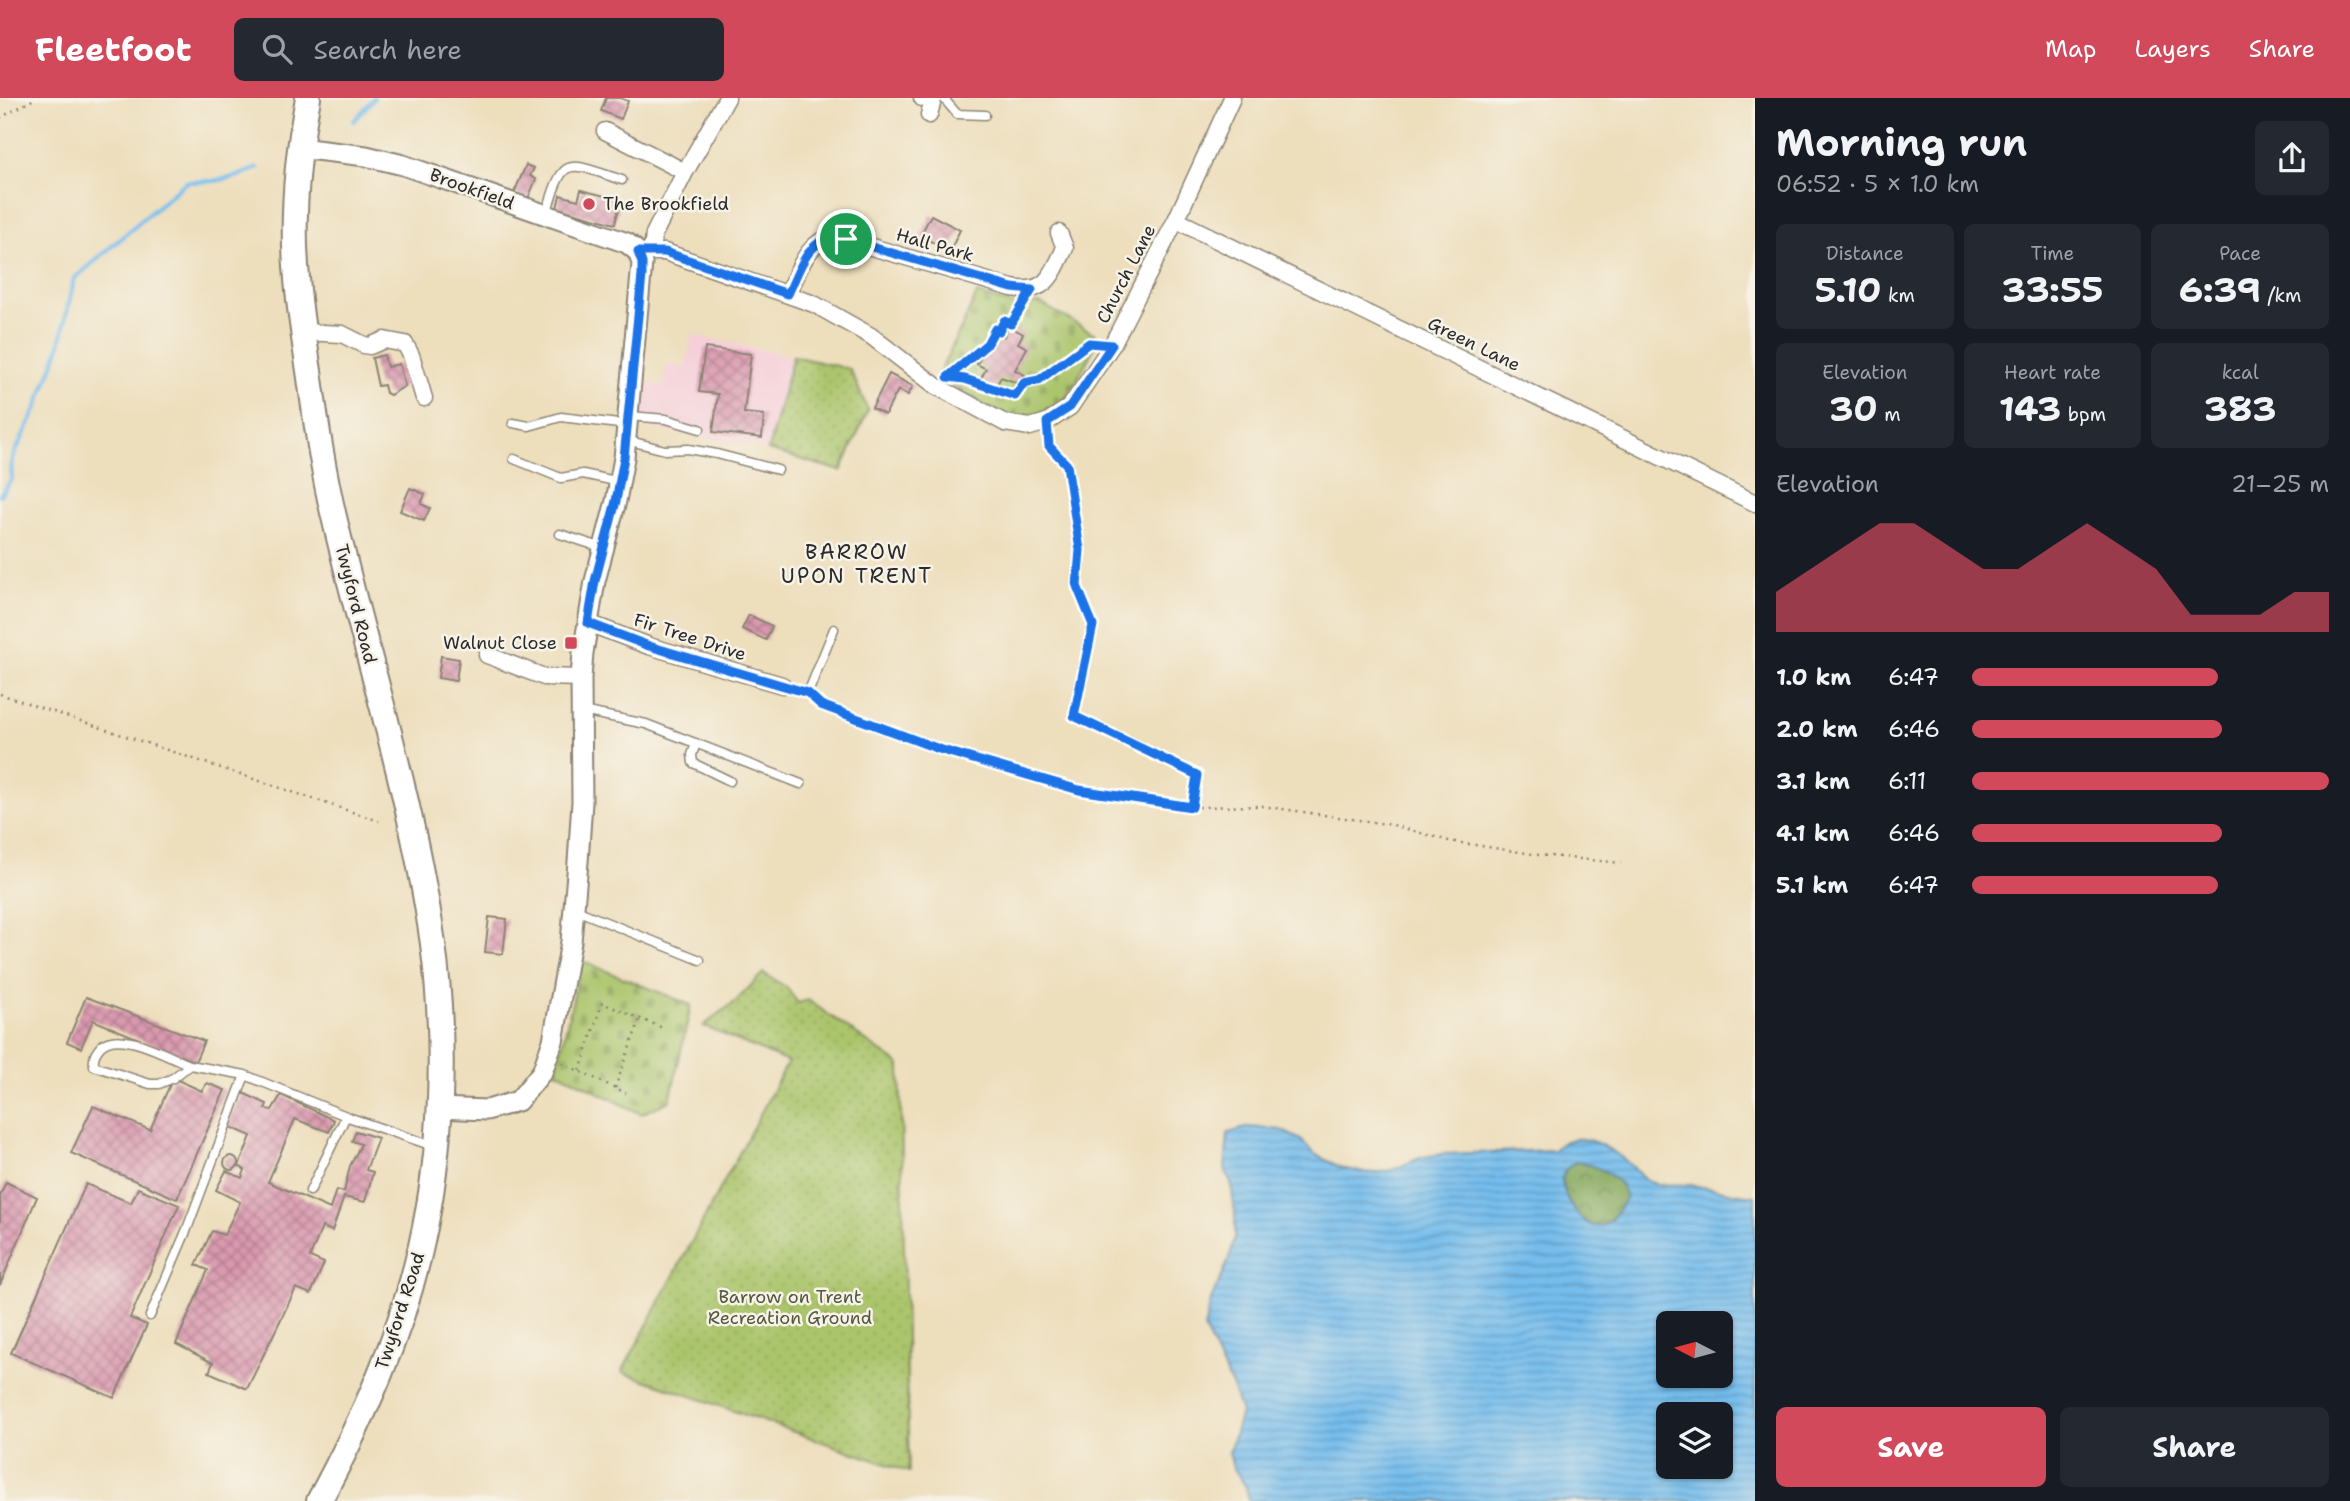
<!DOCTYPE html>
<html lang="en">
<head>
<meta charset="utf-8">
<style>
  :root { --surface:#171b24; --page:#242831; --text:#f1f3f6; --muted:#9ea1a6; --accent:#d1495b }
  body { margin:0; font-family:"Shantell Sans",sans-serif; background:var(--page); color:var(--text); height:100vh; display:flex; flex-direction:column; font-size:26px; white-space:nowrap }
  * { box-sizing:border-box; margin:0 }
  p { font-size:23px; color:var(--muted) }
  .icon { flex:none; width:38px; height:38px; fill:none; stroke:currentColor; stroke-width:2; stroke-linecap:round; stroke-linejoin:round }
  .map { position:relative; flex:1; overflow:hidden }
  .details { display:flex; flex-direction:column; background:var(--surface); width:595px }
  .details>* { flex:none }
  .needle { width:46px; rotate:276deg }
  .tools { position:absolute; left:1656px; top:1213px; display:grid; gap:14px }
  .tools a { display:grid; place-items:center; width:77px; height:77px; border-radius:10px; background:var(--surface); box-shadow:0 2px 5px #0004; font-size:35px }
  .pin { position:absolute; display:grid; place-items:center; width:60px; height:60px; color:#fff; margin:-30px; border:4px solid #fff; border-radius:50%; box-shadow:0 2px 7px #0007 }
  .round { display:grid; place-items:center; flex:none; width:74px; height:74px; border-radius:10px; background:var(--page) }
  .head { display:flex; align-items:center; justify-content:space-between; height:119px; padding:0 21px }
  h1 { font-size:38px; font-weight:700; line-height:52px }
  .stats { display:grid; grid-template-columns:repeat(3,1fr); gap:10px; height:119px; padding:7px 21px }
  .stats div { display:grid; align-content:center; border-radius:10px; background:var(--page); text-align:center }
  .stats b { font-size:35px; font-weight:700 }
  .stats small { font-size:19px; font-weight:400 }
  .stats p { font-size:19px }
  .chart { height:196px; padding:14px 21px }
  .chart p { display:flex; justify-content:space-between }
  .chart svg { width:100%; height:126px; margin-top:7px; fill:var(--accent); opacity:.7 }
  .action { display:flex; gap:14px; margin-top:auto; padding:14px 21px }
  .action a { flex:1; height:80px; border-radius:10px; background:var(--accent); color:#fff; font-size:28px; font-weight:700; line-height:80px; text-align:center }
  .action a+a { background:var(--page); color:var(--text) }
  ul { padding:0 21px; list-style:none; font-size:23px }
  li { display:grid; grid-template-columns:112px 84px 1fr; align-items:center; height:52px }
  li i { height:18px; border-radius:9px; background:var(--accent) }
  header { display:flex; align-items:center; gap:42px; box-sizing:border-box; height:98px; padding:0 35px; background:var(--accent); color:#fff }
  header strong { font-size:33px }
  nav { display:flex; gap:38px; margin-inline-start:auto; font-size:24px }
  .search { width:490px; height:63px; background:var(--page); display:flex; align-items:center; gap:18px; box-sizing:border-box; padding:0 24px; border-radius:10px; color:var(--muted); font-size:26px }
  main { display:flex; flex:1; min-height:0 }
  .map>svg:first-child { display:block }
  .built { fill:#f5cfd9 }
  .forest { fill:url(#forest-crowns); stroke:#5a6a46; stroke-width:2 }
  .cemetery { fill:url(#cemetery-stones); stroke:#6b784c; stroke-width:2 }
  .park { fill:url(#park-dots); stroke:#6b784c; stroke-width:2 }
  .water { fill:url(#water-rules); stroke:#50748c; stroke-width:2; fill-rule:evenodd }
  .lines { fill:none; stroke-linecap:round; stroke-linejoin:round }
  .stream { stroke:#75bded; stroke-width:4.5 }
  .building { fill:url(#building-cross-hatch) }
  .service-casing { stroke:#8c8474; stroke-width:11 }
  .minor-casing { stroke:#8c8474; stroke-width:19 }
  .tertiary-casing { stroke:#8c8474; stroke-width:23 }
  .primary-casing { stroke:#8c8474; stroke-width:28 }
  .path { stroke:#8c8474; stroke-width:2.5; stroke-dasharray:2 5; stroke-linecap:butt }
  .service { stroke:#fff; stroke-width:8 }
  .minor { stroke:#fff; stroke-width:16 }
  .tertiary { stroke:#fff; stroke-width:19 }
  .primary { stroke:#fff; stroke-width:24 }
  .route-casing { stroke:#fff; stroke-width:14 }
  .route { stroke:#1a73e8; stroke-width:9 }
  .poi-dot { fill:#d1495b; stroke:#f7f3e8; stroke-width:2.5 }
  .labels { text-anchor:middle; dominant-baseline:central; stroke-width:5; stroke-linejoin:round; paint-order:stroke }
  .street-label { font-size:18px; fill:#2b2b2b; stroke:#f7f3e8 }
  .poi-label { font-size:18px; fill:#2b2b2b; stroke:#f7f3e8; text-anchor:start }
  .park-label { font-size:18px; fill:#51593e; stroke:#f7f3e8 }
  .quarter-label { font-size:21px; letter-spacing:2px; fill:#2b2b2b; stroke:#f7f3e8 }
</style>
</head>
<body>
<header>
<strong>Fleetfoot</strong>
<div class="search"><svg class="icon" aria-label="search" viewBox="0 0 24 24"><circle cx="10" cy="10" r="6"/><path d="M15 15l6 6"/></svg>Search here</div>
<nav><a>Map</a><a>Layers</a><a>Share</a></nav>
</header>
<main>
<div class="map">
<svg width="1755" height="1403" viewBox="0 0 1755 1403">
  <defs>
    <pattern id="forest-crowns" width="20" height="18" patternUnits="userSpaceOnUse" patternTransform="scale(1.75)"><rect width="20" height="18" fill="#88aa60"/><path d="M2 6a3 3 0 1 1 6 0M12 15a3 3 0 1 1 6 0" fill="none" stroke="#6f8b4f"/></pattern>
    <pattern id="cemetery-stones" width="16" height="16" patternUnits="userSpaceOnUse" patternTransform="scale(1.75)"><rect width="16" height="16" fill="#abc56c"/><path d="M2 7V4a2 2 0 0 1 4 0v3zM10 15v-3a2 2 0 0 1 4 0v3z" fill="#93a95e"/></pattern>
    <pattern id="park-dots" width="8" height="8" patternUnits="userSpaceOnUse" patternTransform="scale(1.75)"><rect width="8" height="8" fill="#abc56c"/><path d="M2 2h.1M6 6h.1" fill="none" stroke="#93a95e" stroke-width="1.8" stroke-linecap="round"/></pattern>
    <pattern id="water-rules" width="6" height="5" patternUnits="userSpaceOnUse" patternTransform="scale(1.75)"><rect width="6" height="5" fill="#75bded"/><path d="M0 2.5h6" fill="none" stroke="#609ac0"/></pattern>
    <pattern id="building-cross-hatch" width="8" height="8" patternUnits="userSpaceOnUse" patternTransform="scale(1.75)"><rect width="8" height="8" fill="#da99af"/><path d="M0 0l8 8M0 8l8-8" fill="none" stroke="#b17d8f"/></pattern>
  </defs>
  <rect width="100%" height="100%" fill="#f7f3e8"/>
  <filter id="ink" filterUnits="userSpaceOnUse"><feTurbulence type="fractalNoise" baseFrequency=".0143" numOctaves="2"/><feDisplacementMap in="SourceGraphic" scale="14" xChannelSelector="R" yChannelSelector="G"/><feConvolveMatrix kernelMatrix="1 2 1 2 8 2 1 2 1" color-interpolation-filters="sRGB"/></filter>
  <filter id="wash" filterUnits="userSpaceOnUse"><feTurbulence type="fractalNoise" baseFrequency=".00686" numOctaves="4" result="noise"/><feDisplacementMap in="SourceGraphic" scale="28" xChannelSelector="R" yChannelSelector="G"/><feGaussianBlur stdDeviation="1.57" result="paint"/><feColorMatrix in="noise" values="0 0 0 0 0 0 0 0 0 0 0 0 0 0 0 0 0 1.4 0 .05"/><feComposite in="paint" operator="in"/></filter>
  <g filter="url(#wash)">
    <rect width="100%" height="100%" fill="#eddebc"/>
    <path class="built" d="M692,237L850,271L868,312L841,373L768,352L634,326L639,283L664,288L667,266L685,270Z"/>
    <path class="forest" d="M1579,1063C1600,1070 1619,1076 1626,1099C1620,1109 1613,1124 1601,1128C1582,1133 1558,1094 1563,1077C1566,1069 1572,1066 1579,1063Z"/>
    <path class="cemetery" d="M977,196L1015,207L1040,205L1100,239C1091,255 1073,293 1062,305C1024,345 973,299 938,278Z
      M582,863L691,907L670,1003L641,1016L556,973Z"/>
    <path class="park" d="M793,258L850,271L868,312L841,373L768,352Z
      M763,875L786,889L798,905L808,902L900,967L909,1374L622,1274L788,964L703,928L736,903Z"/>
    <path class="water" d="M1249,1029L1281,1032L1301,1042L1316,1057L1342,1070L1360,1074L1376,1075L1392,1072L1422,1059L1443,1056L1554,1052C1577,1026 1612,1051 1633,1069C1638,1074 1642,1081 1649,1084C1661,1089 1677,1085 1691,1087C1713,1090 1733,1096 1755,1098V1403H1249L1246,1389L1233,1369L1229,1354L1241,1315L1232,1288L1204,1231L1211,1202L1228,1164L1235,1139V1116L1231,1085L1225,1071L1228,1035ZM1579,1063C1600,1070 1619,1076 1626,1099C1620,1109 1613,1124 1601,1128C1582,1133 1558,1093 1563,1077C1566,1069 1572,1066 1579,1063ZM1668,1225H1720V1278H1668ZM1668,1316H1720V1368H1668Z"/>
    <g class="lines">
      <path class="stream" d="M354,23L374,0
        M0,397L12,381L11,369L14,357L37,309L59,251L74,181L186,84L214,83L235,79L258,70"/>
    </g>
    <g id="blocks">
      <path class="building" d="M606,0H620L628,3L621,21L601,13Z
        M526,67L534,70L530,78L536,81L528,101L514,95Z
        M581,92L621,102L615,126L557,110L560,97L578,102Z
        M931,117L960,132L950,153L920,138Z
        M1009,228L1023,236L1018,245L1027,250L1015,272L1025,277L1020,286L1001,279L995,290L980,282L986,271L977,266L995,233L1004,238Z
        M705,250L751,256L744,315L764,317L762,340L713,334L718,296L699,294Z
        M384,257L387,269L399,266L405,288L390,297L386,295L384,287L378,288L372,260Z
        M889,276L913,288L908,297L898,292L885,317L872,310Z
        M410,390L425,396L421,406L430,410L424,423L400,413Z
        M749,517L772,528L766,542L742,531Z
        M441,558L459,561L456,583L438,580Z
        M489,819L507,821L503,856L485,854Z
        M86,899L204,943L195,964L93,922L81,950L67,944Z
        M173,980L202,993L207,985L225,992L177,1101L71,1055L93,1008L150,1032Z
        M243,995L267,1006L265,1011L272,1012L281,997L334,1022L329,1034L295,1021L268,1084L330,1111L336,1092L344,1094L350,1068L361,1046L352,1043L356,1033L378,1040L366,1072L373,1074L365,1104L344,1099L332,1133L322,1129L310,1159L324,1165L311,1196L296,1190L247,1291L209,1274L213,1265L176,1246L208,1172L196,1167L212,1133L224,1137L240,1104L216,1092L226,1073L242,1080L245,1072L239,1068L251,1038L226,1027Z
        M224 1065a7 7 0 1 1 14 0a7 7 0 1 1-14 0Z
        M6,1084L37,1099L0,1187V1097Z
        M86,1086L131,1105L138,1090L179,1107L130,1220L147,1227L114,1300L11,1255Z"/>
    </g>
  </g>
  <g filter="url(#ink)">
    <use href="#blocks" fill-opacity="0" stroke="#8c8474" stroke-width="2"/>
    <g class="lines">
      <g class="service-casing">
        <path id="service" d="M945,2L957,16L985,17
          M546,117C564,55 566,64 622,82
          M629,318L666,321L700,331
          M513,325L529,328L561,319L627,327
          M626,342L665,352L688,351L717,356L778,372
          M514,361L561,380L583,376L620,384
          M560,436L603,450
          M782,587L808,595L834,531
          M808,595L821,607L939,651
          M582,613L646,626L801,686
          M696,645L692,657L693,665L730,683
          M576,812L700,862
          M190,967C169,959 120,930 101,948C95,955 93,959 94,968L150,986H159L173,980L190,967L245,977L351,1020L433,1048
          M310,1093L346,1018
          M150,1218L187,1131L245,977"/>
      </g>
      <g class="minor-casing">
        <path id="minor" d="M922,0L933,2L929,17
          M605,33L685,74
          M1176,122L1755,405
          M652,153L654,136L685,74L727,0
          M638,154H665L814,206L871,238L936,288L1005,325L1030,329L1047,324L1070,309L1112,247L1176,122L1232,0
          M787,196C799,173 806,144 834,138L1012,190C1046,197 1052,177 1065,150L1059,135
          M303,234L342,236L364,247L370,248L384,242L405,246L411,257L424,300
          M588,525L649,548L782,587
          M487,557L544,579L581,580"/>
      </g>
      <g class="tertiary-casing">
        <path id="tertiary" d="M299,50L366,58L403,67L627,145L638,154L642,165L624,360L616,403L595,483L583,555L581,580L582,704L578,764L571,844L553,943L542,974L518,1003L487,1012L438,1010"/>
      </g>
      <g class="primary-casing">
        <path id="primary" d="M308,0C301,38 296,76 295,115C293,167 301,222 309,273C316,324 323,374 335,423C368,564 413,703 433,846C446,944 443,1051 421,1148C401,1238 362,1323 319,1403"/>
      </g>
      <path class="path" d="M0,20L36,0
        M951,277L987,246L995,231L999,233L1004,223L1011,226L1024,206
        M955,280H965L1015,297L1024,285L1039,282L1089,245L1095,246
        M1048,338L1049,348L1067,367L1080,452L1077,488L1093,527L1074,618L1197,677L1192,709L1262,708L1393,727L1449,743L1539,757L1621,765
        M0,596L379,723
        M949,654L1079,692L1191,709
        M562,965L626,995
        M580,973L602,905L663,930
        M615,990L640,921"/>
      <use href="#service" class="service"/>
      <use href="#minor" class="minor"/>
      <use href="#tertiary" class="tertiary"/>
      <use href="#primary" class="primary"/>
    </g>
  </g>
  <g class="lines" filter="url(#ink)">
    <g class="route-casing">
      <path id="route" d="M834,138L1012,190L1032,192L1011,226L1004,223L999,233L995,231L987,246L948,279L965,281L1015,298L1024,285L1039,282L1089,245L1112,247L1070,309L1047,324L1049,348L1067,367L1080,452L1077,488L1093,527L1074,618L1197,677L1192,709L1079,692L939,651L821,607L808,595L649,548L588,525L595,483L616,403L624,360L642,177V165L638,154H665L788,196C799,173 806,144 834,138Z"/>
    </g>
    <use href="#route" class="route"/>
  </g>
  <g class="poi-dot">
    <circle cx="589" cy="106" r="7"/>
    <rect x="564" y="538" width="14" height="14" rx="3.5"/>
  </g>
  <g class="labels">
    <g class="street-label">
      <text transform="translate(472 91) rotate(20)">Brookfield</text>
      <text transform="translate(935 147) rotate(16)">Hall Park</text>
      <text transform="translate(1126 176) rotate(-63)">Church Lane</text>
      <text transform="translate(1474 246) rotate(26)">Green Lane</text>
      <text transform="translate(356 506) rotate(76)">Twyford Road</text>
      <text transform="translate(690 539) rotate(18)">Fir Tree Drive</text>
      <text transform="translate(400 1213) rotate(-72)">Twyford Road</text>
    </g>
    <g class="poi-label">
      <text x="603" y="106">The Brookfield</text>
      <text x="557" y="545" text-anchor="end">Walnut Close</text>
    </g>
    <g class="park-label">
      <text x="790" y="1199">Barrow on Trent<tspan x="790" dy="21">Recreation Ground</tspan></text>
    </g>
    <g class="quarter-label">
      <text x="857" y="454">BARROW<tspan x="857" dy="24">UPON TRENT</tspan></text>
    </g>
  </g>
</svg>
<div class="tools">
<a><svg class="needle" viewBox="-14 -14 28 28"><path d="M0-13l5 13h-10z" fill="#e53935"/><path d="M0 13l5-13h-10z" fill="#9ea1a6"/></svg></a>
<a><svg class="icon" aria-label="layers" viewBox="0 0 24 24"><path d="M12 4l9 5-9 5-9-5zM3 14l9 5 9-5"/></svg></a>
</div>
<div class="pin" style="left:846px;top:141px;background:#1e9e55"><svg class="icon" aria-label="arrive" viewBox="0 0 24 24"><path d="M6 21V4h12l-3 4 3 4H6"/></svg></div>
</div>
<section class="details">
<div class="head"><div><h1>Morning run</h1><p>06:52 · 5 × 1.0 km</p></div><a class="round"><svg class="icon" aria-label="share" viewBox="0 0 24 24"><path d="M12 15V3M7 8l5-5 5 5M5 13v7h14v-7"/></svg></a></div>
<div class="stats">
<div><p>Distance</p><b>5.10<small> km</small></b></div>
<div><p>Time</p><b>33:55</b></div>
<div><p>Pace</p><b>6:39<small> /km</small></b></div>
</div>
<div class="stats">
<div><p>Elevation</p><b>30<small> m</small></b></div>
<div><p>Heart rate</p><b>143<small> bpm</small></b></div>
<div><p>kcal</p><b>383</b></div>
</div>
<div class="chart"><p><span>Elevation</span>21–25 m</p>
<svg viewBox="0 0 160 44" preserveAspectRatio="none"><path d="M0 44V30L10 22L20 14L30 6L40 6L50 14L60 22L70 22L80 14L90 6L100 14L110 22L120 38L130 38L140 38L150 30L160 30V44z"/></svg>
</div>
<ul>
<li><b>1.0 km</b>6:47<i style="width:69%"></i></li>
<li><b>2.0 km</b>6:46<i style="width:70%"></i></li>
<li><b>3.1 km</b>6:11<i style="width:100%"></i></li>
<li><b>4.1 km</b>6:46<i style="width:70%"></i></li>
<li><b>5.1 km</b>6:47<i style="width:69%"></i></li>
</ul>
<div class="action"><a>Save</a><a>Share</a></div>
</section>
</main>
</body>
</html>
